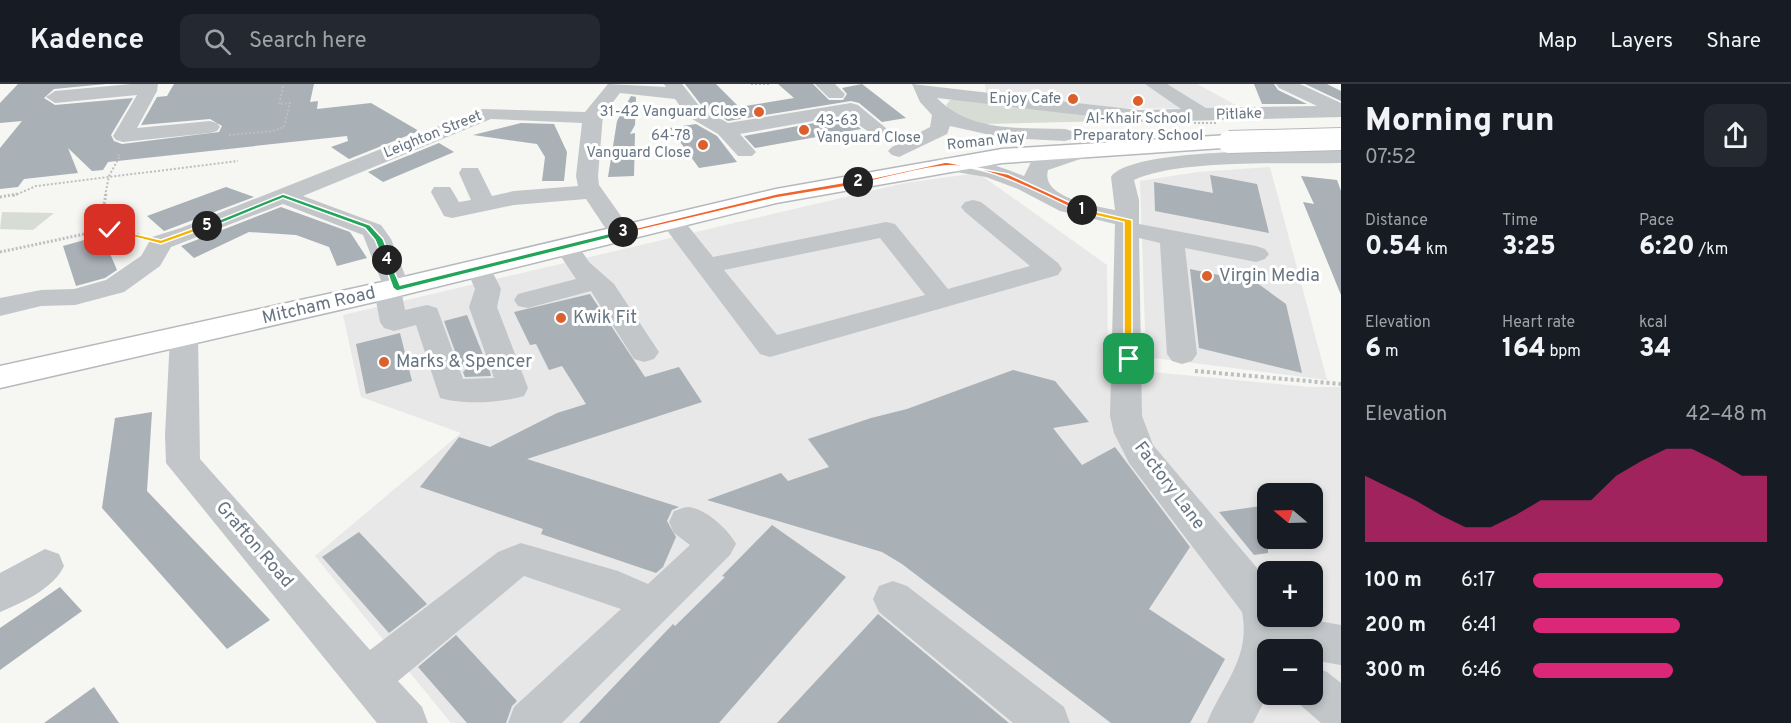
<!DOCTYPE html>
<html lang="en">
<head>
<meta charset="utf-8">
<style>
  :root { --surface:#171b24; --page:#242831; --text:#f1f3f6; --muted:#9ea1a6; --line:#363941; --accent:#db2777 }
  body { margin:0; font-family:Overpass,sans-serif; background:var(--page); color:var(--text); height:100vh; display:flex; flex-direction:column; font-size:22px; white-space:nowrap }
  * { box-sizing:border-box; margin:0 }
  p { font-size:20px; color:var(--muted) }
  .icon { flex:none; width:33px; height:33px; fill:none; stroke:currentColor; stroke-width:2; stroke-linecap:round; stroke-linejoin:round }
  .map { position:relative; flex:1; overflow:hidden }
  .panel { display:flex; flex-direction:column; background:var(--surface); width:450px }
  .panel>* { flex:none }
  .needle { width:39px; rotate:289deg }
  .fabs { position:absolute; left:1257px; top:399px; display:grid; gap:12px }
  .fabs a { display:grid; place-items:center; width:66px; height:66px; border-radius:12px; background:var(--surface); box-shadow:0 3px 9px #0003; font-size:30px }
  .pin { position:absolute; display:grid; place-items:center; width:51px; height:51px; color:#fff; margin:-26px; border-radius:12px; box-shadow:0 3px 9px #0006 }
  .km { position:absolute; width:30px; height:30px; margin:-15px; border-radius:50%; background:#222; color:#fff; font-size:16px; line-height:30px; text-align:center }
  .round { display:grid; place-items:center; flex:none; width:63px; height:63px; border-radius:12px; background:var(--page) }
  .summary { display:flex; align-items:center; justify-content:space-between; height:102px; padding:0 24px }
  h1 { font-size:33px; font-weight:800; line-height:45px }
  .figures { display:grid; grid-template-columns:repeat(3,1fr); gap:9px; height:102px; padding:6px 24px }
  .figures div { display:grid; align-content:center }
  .figures b { font-size:26px; font-weight:800 }
  .figures small { font-size:16px; font-weight:400 }
  .figures p { font-size:16px }
  .chart { height:168px; padding:12px 24px }
  .chart p { display:flex; justify-content:space-between }
  .chart svg { width:100%; height:108px; margin-top:6px; fill:var(--accent); opacity:.7 }
  ul { padding:0 24px; list-style:none; font-size:20px }
  li { display:grid; grid-template-columns:96px 72px 1fr; align-items:center; height:45px }
  li i { height:15px; border-radius:8px; background:var(--accent) }
  header { display:flex; align-items:center; gap:36px; box-sizing:border-box; height:84px; padding:0 30px; background:var(--surface); border-bottom:2px solid var(--line) }
  header strong { font-size:28px }
  nav { display:flex; gap:33px; margin-inline-start:auto; font-size:21px }
  .search { width:420px; height:54px; background:var(--page); display:flex; align-items:center; gap:15px; box-sizing:border-box; padding:0 21px; border-radius:12px; color:var(--muted); font-size:22px }
  main { display:flex; flex:1; min-height:0 }
  .map>svg:first-child { display:block }
  .built { fill:#e7e8e7; fill-rule:evenodd }
  .green { fill:#d7ddd4 }
  .building { fill:#a9b0b6 }
  .lines { fill:none; stroke-linecap:round; stroke-linejoin:round }
  .major-casing { stroke:#b5b9bd; stroke-width:3 }
  .path-far2 { stroke:#bcbec0; stroke-width:2; stroke-dasharray:2 2; stroke-linecap:butt }
  .path-far1 { stroke:#bcbec0; stroke-width:3; stroke-dasharray:2 2; stroke-linecap:butt }
  .path { stroke:#bcbec0; stroke-width:4; stroke-dasharray:3 3; stroke-linecap:butt }
  .minor { fill:#c2c6c9; fill-rule:evenodd }
  .major { fill:#fff; fill-rule:evenodd }
  .major-bridge-casing { stroke:#b5b9bd; stroke-width:24; stroke-linecap:butt }
  .path-bridge { stroke:#bcbec0; stroke-width:2; stroke-dasharray:2 2; stroke-linecap:butt }
  .major-bridge { stroke:#fff; stroke-width:22 }
  .split-1 { fill:#f5b400; stroke:#fff; stroke-width:1.5 }
  .split-2 { fill:#f0652b; stroke:#fff; stroke-width:1.5 }
  .split-3 { fill:#f0652b; stroke:#fff; stroke-width:1.5 }
  .split-4 { fill:#22a559; stroke:#fff; stroke-width:1.5 }
  .split-5 { fill:#22a559; stroke:#fff; stroke-width:1.5 }
  .split-6 { fill:#f5b400; stroke:#fff; stroke-width:1.5 }
  .poi-dot { fill:#db602e; stroke:#fff; stroke-width:2 }
  .labels { text-anchor:middle; dominant-baseline:central; stroke-width:6; stroke-linejoin:round; paint-order:stroke }
  .far-poi-label { font-size:15px; fill:#677583; stroke:#fff; text-anchor:end }
  .far-street-label { font-size:15px; fill:#677583; stroke:#fff }
  .poi-label { font-size:18px; fill:#677583; stroke:#fff; text-anchor:start }
  .street-label { font-size:18px; fill:#677583; stroke:#fff }
</style>
</head>
<body>
<header>
<strong>Kadence</strong>
<div class="search"><svg class="icon" aria-label="search" viewBox="0 0 24 24"><circle cx="10" cy="10" r="6"/><path d="M15 15l6 6"/></svg>Search here</div>
<nav><a>Map</a><a>Layers</a><a>Share</a></nav>
</header>
<main>
<div class="map">
<svg width="1341" height="639" viewBox="0 0 1341 639">
  <rect width="100%" height="100%" fill="#f6f6f3"/>
  <path class="built" d="M985,0H1197L1243,25L1119,24L986,8Z
    M1270,83L1327,296L1146,273L1140,97L1198,88Z
    M978,89L1107,181L1108,279L1152,288L1309,303H1341V639H451L315,472L461,349L361,313L343,231L905,99ZM1268,410H1312V454H1268ZM1268,488H1312V532H1268ZM1268,566H1312V610H1268Z"/>
  <path class="green" d="M961,15L1110,35L1111,37L984,40L953,31L946,21L950,16Z
    M2,128L54,129L33,146L0,145Z"/>
  <path class="building" d="M18,0H106L54,5L44,14L55,21L133,14L111,51L114,57L122,60L219,48L222,42L210,35L141,41L157,13L167,12L174,0H314L310,18L318,17L317,25L371,19L419,47L349,75L331,63L348,57L347,52L108,78L103,86L92,87L68,64L78,89L24,95L18,103L0,105V64L22,37L0,39V19Z
    M685,0H716L739,23L794,14L778,0H813L829,16H843L847,10L842,4L862,0L906,34L882,38L859,19L851,17L728,37L702,22Z
    M1254,0H1274L1278,6L1307,20H1262Z
    M1305,0H1327L1341,7V17Z
    M631,12L636,13L635,41L630,50L635,49L634,92L608,93L617,37Z
    M846,33L861,45L755,64L744,52Z
    M521,39L554,40L567,68L564,97H542L545,73L537,60L473,51Z
    M696,40L717,52L737,78L699,84L670,44Z
    M439,59L454,68L383,98L368,88Z
    M1210,91L1257,100L1269,149L1155,127L1154,98L1213,109Z
    M1301,92L1337,96L1341,107V211L1303,118L1314,120Z
    M226,103L254,113L164,147L147,132Z
    M281,123L350,148L367,174L337,182L329,163L296,151L249,148L194,174L181,162Z
    M102,151L117,186L105,194L76,202L63,162Z
    M1190,185L1257,199L1286,220L1302,289L1199,264Z
    M590,210L645,293L679,283L702,318L527,375L679,423L672,426L667,437L676,453L663,483L656,489L541,450L543,445L420,403L459,353L490,363L557,329L586,320L562,282L549,286L536,260L530,261L514,228Z
    M467,231L490,288L491,292L465,293L463,288L469,282L461,284L444,237Z
    M400,249L412,297L366,310L356,260Z
    M1013,286L1055,297L1089,338L1053,344L1082,381L1115,363L1190,463L1149,525L1225,575L1190,639H1111L902,480L882,468L707,416L781,389L788,397L829,383L808,355L871,334L907,325Z
    M152,328L147,407L270,536L227,565L102,424L115,334Z
    M1268,421V469L1254,471L1219,428Z
    M772,441L846,493L719,639H579L673,540L675,542L725,493L722,492Z
    M359,448L427,520L389,549L322,473Z
    M60,503L82,527L0,586V544Z
    M878,530L1009,639H777Z
    M456,551L517,617L512,622L506,639H467L418,583Z
    M94,603L119,639H44Z"/>
  <g class="lines">
    <g class="major-casing">
      <path id="major" d="M1229,51L1237,53L1240,58L1237,63L1002,79L776,119L387,215L0,304V282L387,197L776,105L1002,65Z"/>
    </g>
    <path class="path-far2" d="M751,0H771
      M229,51L273,47L284,43L290,19L279,20L284,0
      M13,112L36,102L238,77
      M105,112L109,92L120,72L117,70"/>
    <path class="path-far1" d="M106,110L99,147L140,151
      M0,113L17,110
      M0,168L99,147"/>
    <path class="path" d="M1195,287L1341,300"/>
    <path class="minor" d="M131,0H158L157,7L137,44L210,37L217,39L220,43L217,47L210,49L123,58L116,56L113,52L137,11L55,19L46,13L55,7Z
      M608,0L666,3L664,0H682L701,24L728,39L851,19L858,21L887,45L884,49C869,53 859,40 847,31L740,50L756,68L752,72H738L718,50L687,32L675,15L620,9L603,31L598,92L599,101L633,149L630,154L621,156L612,154L586,115L514,121L452,134L444,132L431,108L434,103H450L459,118L471,116L459,89L462,84H478L492,112L514,107L578,102L576,92L582,39L491,35L303,112L381,141L391,155L410,204L402,211L405,226L427,221L437,224L463,295L494,294L469,223L475,205L466,184L470,179L479,176L488,179L501,205L497,223L528,304L524,312C500,319 464,321 440,314L416,241L394,247L384,244L380,238L374,206L382,199L363,151L283,120L171,163L160,182L124,208L75,221L41,222L0,232V214L41,206L74,205L106,196L141,172L152,153L181,144L482,25L585,28Z
      M815,0H835L845,10L843,14H829Z
      M912,0L1139,26L1181,25L1145,0H1167L1206,24L1317,22L1279,4L1276,0H1300L1341,19V33L1139,38L937,14C969,48 1022,44 1065,45L1072,47L1075,51L1072,55L1065,57L1004,54L950,42L947,50L899,73L892,71L888,67L892,63L930,43L932,31L920,18Z
      M1085,61L1092,63L1096,67L1092,71L1048,86C1040,114 1097,122 1115,126L1111,93C1131,63 1302,67 1341,67V79C1290,80 1177,75 1134,96L1139,116V140L1256,162L1265,165L1269,170L1265,175L1256,178L1185,164L1197,270L1192,277L1182,280L1172,277L1167,270L1160,159L1139,154L1142,332L1153,361L1268,497V532H1291L1341,541V581L1312,576V566H1268V610L1253,639H1207C1223,599 1251,574 1242,528L1129,379L1114,349L1110,332L1115,140L1060,127L1018,105L986,93L938,85L935,80L938,75C962,69 1001,83 1024,92L1032,76Z
      M973,116L981,118L1058,179L1062,185L1058,191L770,273L760,270L660,137L664,132L672,130L680,132L713,173L886,138L895,140L948,205L1030,182L965,128L961,123L965,118ZM880,154L925,211L777,251L724,186Z
      M566,155L575,157L589,178L614,200L659,268L654,275L644,278L634,275L591,207L528,224L518,222L514,216L518,210L576,195L554,162L557,157Z
      M184,244L194,246L198,253L200,375L370,566L498,468L521,459L618,487L648,500L690,461L674,449L669,438L674,427C678,426 684,423 688,423C705,424 729,446 736,460L730,471L562,639H508L514,623L621,525L524,492L398,597L422,623L428,639H377L166,379L165,351L170,253L174,246Z
      M45,465L59,470L64,482C54,504 22,519 0,528V489Z
      M893,497L907,502L1064,623L1070,639H1013L879,528L873,515L879,502Z
      M1312,582L1327,588L1341,599V639H1321L1297,618L1294,610H1312Z"/>
    <use href="#major" class="major"/>
    <g class="major-bridge-casing">
      <path id="major-bridge" d="M1229,58L1341,55"/>
    </g>
    <path class="path-bridge" d="M1194,39H1217"/>
    <use href="#major-bridge" class="major-bridge"/>
  </g>
  <path class="split-1" d="M1080,124L1132,136V277L1124,275V138L1080,128Z"/>
  <path class="split-2" d="M946,78L1008,90L1086,126L1080,128C1044,111 984,78 944,82C916,85 886,94 858,100L855,98Z"/>
  <path class="split-3" d="M858,96L861,100L776,114L623,150L620,148L776,110Z"/>
  <path class="split-4" d="M623,146L626,150L397,207L393,204L383,176L389,175L400,201Z"/>
  <path class="split-5" d="M283,110L370,141L383,155L391,176L384,178L375,156L365,144L283,114L210,144L204,142Z"/>
  <path class="split-6" d="M205,140L211,142L161,160L107,146L110,144L161,156Z"/>
  <g class="poi-dot">
    <circle cx="1073" cy="15" r="6"/>
    <circle cx="1138" cy="17" r="6"/>
    <circle cx="759" cy="28" r="6"/>
    <circle cx="804" cy="46" r="6"/>
    <circle cx="703" cy="61" r="6"/>
    <circle cx="1207" cy="192" r="6"/>
    <circle cx="561" cy="234" r="6"/>
    <circle cx="384" cy="278" r="6"/>
  </g>
  <g class="labels">
    <g class="far-poi-label">
      <text x="1061" y="15">Enjoy Cafe</text>
      <text x="747" y="28">31-42 Vanguard Close</text>
      <text x="1138" y="35" text-anchor="middle">Al-Khair School<tspan x="1138" dy="17">Preparatory School</tspan></text>
      <text x="816" y="37" text-anchor="start">43-63<tspan x="816" dy="17">Vanguard Close</tspan></text>
      <text x="691" y="52">64-78<tspan x="691" dy="17">Vanguard Close</tspan></text>
    </g>
    <g class="far-street-label">
      <text transform="translate(1239 31) rotate(-2)">Pitlake</text>
      <text transform="translate(433 51) rotate(-22)">Leighton Street</text>
      <text transform="translate(986 58) rotate(-6)">Roman Way</text>
    </g>
    <g class="poi-label">
      <text x="1219" y="192">Virgin Media</text>
      <text x="573" y="234">Kwik Fit</text>
      <text x="396" y="278">Marks &amp; Spencer</text>
    </g>
    <g class="street-label">
      <text transform="translate(319 222) rotate(-13)">Mitcham Road</text>
      <text transform="translate(1169 402) rotate(53)">Factory Lane</text>
      <text transform="translate(254 461) rotate(49)">Grafton Road</text>
    </g>
  </g>
</svg>
<div class="fabs">
<a><svg class="needle" viewBox="-14 -14 28 28"><path d="M0-13l5 13h-10z" fill="#e53935"/><path d="M0 13l5-13h-10z" fill="#9ea1a6"/></svg></a>
<a>+</a>
<a>−</a>
</div>
<div class="pin" style="left:1129px;top:275px;background:#1e9e55"><svg class="icon" aria-label="arrive" viewBox="0 0 24 24"><path d="M6 21V4h12l-3 4 3 4H6"/></svg></div>
<div class="pin" style="left:110px;top:146px;background:#d93025"><svg class="icon" aria-label="check" viewBox="0 0 24 24"><path d="M5 12l5 5 9-10"/></svg></div>
<b class="km" style="left:1082px;top:126px">1</b>
<b class="km" style="left:858px;top:98px">2</b>
<b class="km" style="left:623px;top:148px">3</b>
<b class="km" style="left:387px;top:176px">4</b>
<b class="km" style="left:207px;top:142px">5</b>
</div>
<section class="panel">
<div class="summary"><div><h1>Morning run</h1><p>07:52</p></div><a class="round"><svg class="icon" aria-label="share" viewBox="0 0 24 24"><path d="M12 15V3M7 8l5-5 5 5M5 13v7h14v-7"/></svg></a></div>
<div class="figures">
<div><p>Distance</p><b>0.54<small> km</small></b></div>
<div><p>Time</p><b>3:25</b></div>
<div><p>Pace</p><b>6:20<small> /km</small></b></div>
</div>
<div class="figures">
<div><p>Elevation</p><b>6<small> m</small></b></div>
<div><p>Heart rate</p><b>164<small> bpm</small></b></div>
<div><p>kcal</p><b>34</b></div>
</div>
<div class="chart"><p><span>Elevation</span>42–48 m</p>
<svg viewBox="0 0 160 44" preserveAspectRatio="none"><path d="M0 44V17L10 22L20 27L30 33L40 38L50 38L60 33L70 27L80 27L90 27L100 17L110 11L120 6L130 6L140 11L150 17L160 17V44z"/></svg>
</div>
<ul>
<li><b>100 m</b>6:17<i style="width:81%"></i></li>
<li><b>200 m</b>6:41<i style="width:63%"></i></li>
<li><b>300 m</b>6:46<i style="width:60%"></i></li>
</ul>
</section>
</main>
</body>
</html>
